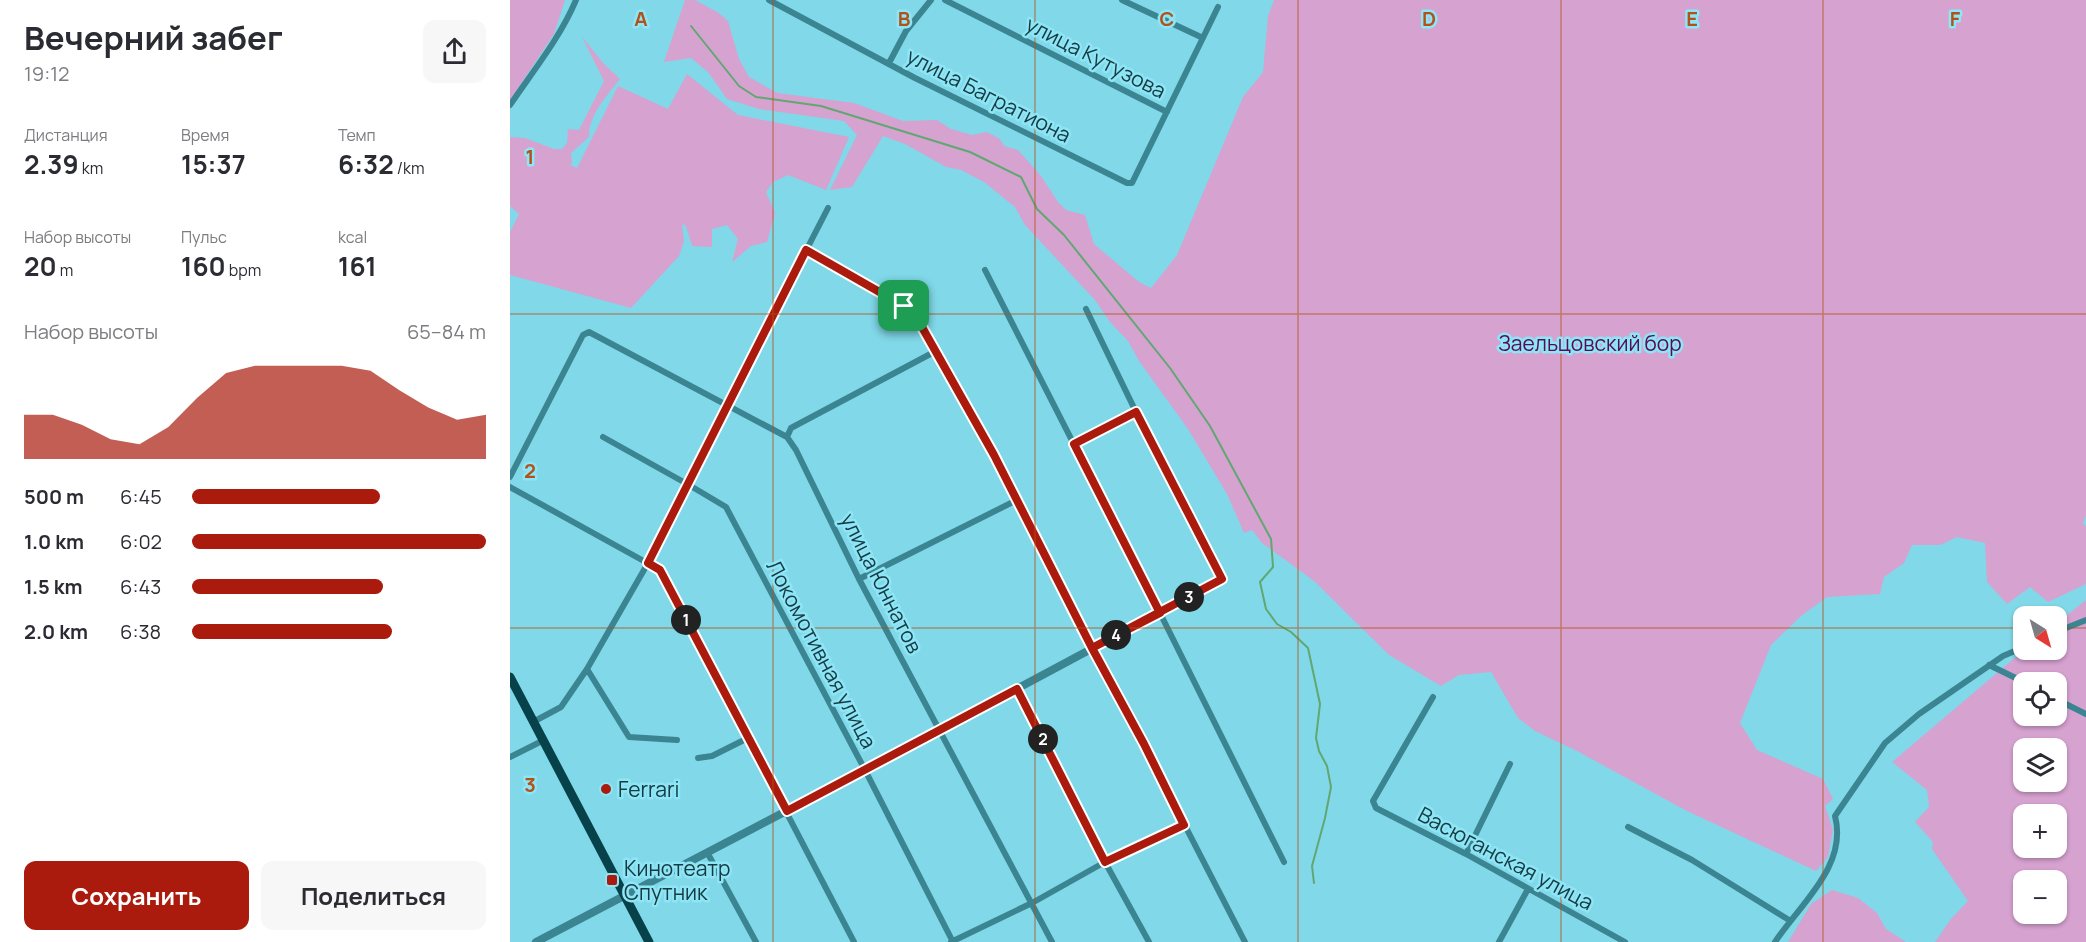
<!DOCTYPE html>
<html lang="ru">
<head>
<meta charset="utf-8">
<style>
  :root { --surface:#fff; --page:#f7f7f7; --text:#2b2b33; --muted:#7c7c81; --accent:#ab1b0d }
  body { margin:0; font-family:Manrope,sans-serif; background:var(--page); color:var(--text); height:100vh; display:flex; flex-direction:column; font-size:22px; white-space:nowrap }
  * { box-sizing:border-box; margin:0 }
  p { font-size:20px; color:var(--muted) }
  .icon { flex:none; width:33px; height:33px; fill:none; stroke:currentColor; stroke-width:2; stroke-linecap:round; stroke-linejoin:round }
  .map { position:relative; flex:1; overflow:hidden }
  .drawer { display:flex; flex-direction:column; background:var(--surface); width:510px }
  .drawer>* { flex:none }
  .needle { width:39px; rotate:143deg }
  .fabs { position:absolute; left:1503px; top:606px; display:grid; gap:12px }
  .fabs a { display:grid; place-items:center; width:54px; height:54px; border-radius:12px; background:var(--surface); box-shadow:0 2px 4px #0004; font-size:30px }
  .pin { position:absolute; display:grid; place-items:center; width:51px; height:51px; color:#fff; margin:-26px; border-radius:12px; box-shadow:0 3px 9px #0006 }
  .km { position:absolute; width:30px; height:30px; margin:-15px; border-radius:50%; background:#222; color:#fff; font-size:16px; line-height:30px; text-align:center }
  .round { display:grid; place-items:center; flex:none; width:63px; height:63px; border-radius:12px; background:var(--page) }
  .summary { display:flex; align-items:center; justify-content:space-between; height:102px; padding:0 24px }
  h1 { font-size:33px; font-weight:700; line-height:45px }
  .metrics { display:grid; grid-template-columns:repeat(3,1fr); gap:9px; height:102px; padding:6px 24px }
  .metrics div { display:grid; align-content:center }
  .metrics b { font-size:26px; font-weight:700 }
  .metrics small { font-size:16px; font-weight:400 }
  .metrics p { font-size:16px }
  .chart { height:168px; padding:12px 24px }
  .chart p { display:flex; justify-content:space-between }
  .chart svg { width:100%; height:108px; margin-top:6px; fill:var(--accent); opacity:.7 }
  .cta { display:flex; gap:12px; margin-top:auto; padding:12px 24px }
  .cta a { flex:1; height:69px; border-radius:12px; background:var(--accent); color:#fff; font-size:24px; font-weight:700; line-height:69px; text-align:center }
  .cta a+a { background:var(--page); color:var(--text) }
  ul { padding:0 24px; list-style:none; font-size:20px }
  li { display:grid; grid-template-columns:96px 72px 1fr; align-items:center; height:45px }
  li i { height:15px; border-radius:8px; background:var(--accent) }
  main { display:flex; flex:1; min-height:0 }
  .map>svg:first-child { display:block }
  .green { fill:#d6a2d0; fill-rule:evenodd }
  .lines { fill:none; stroke-linecap:round; stroke-linejoin:round }
  .stream { stroke:#61a771; stroke-width:2 }
  .minor { stroke:#3b8592; stroke-width:6 }
  .tertiary { stroke:#3b8592; stroke-width:8 }
  .primary { stroke:#07424a; stroke-width:9 }
  .route-casing { stroke:#fff; stroke-width:12 }
  .route { stroke:#ab1b0d; stroke-width:8 }
  .grid { fill:none; stroke:#b35119; stroke-width:1.5; stroke-opacity:0.55 }
  .poi-dot { fill:#ab1b0d; stroke:#8de5f5; stroke-width:2 }
  .labels { text-anchor:middle; dominant-baseline:central; stroke-width:5; stroke-linejoin:round; paint-order:stroke }
  .street-label { font-size:21px; fill:#153a41; stroke:#8de5f5 }
  .park-label { font-size:21px; fill:#590c56; stroke:#8de5f5 }
  .poi-label { font-size:21px; fill:#153a41; stroke:#8de5f5; text-anchor:start }
  .grid-label { font-size:20px; text-anchor:middle; font-weight:bold; fill:#b35119; stroke:#8de5f5; stroke-width:5; stroke-linejoin:round; paint-order:stroke }
</style>
</head>
<body>
<main>
<section class="drawer">
<div class="summary"><div><h1>Вечерний забег</h1><p>19:12</p></div><a class="round"><svg class="icon" aria-label="share" viewBox="0 0 24 24"><path d="M12 15V3M7 8l5-5 5 5M5 13v7h14v-7"/></svg></a></div>
<div class="metrics">
<div><p>Дистанция</p><b>2.39<small> km</small></b></div>
<div><p>Время</p><b>15:37</b></div>
<div><p>Темп</p><b>6:32<small> /km</small></b></div>
</div>
<div class="metrics">
<div><p>Набор высоты</p><b>20<small> m</small></b></div>
<div><p>Пульс</p><b>160<small> bpm</small></b></div>
<div><p>kcal</p><b>161</b></div>
</div>
<div class="chart"><p><span>Набор высоты</span>65–84 m</p>
<svg viewBox="0 0 160 44" preserveAspectRatio="none"><path d="M0 44V26L10 26L20 30L30 36L40 38L50 31L60 19L70 9L80 6L90 6L100 6L110 6L120 8L130 16L140 23L150 28L160 26V44z"/></svg>
</div>
<ul>
<li><b>500 m</b>6:45<i style="width:64%"></i></li>
<li><b>1.0 km</b>6:02<i style="width:100%"></i></li>
<li><b>1.5 km</b>6:43<i style="width:65%"></i></li>
<li><b>2.0 km</b>6:38<i style="width:68%"></i></li>
</ul>
<div class="cta"><a>Сохранить</a><a>Поделиться</a></div>
</section>
<div class="map">
<svg width="1576" height="942" viewBox="0 0 1576 942">
  <rect width="100%" height="100%" fill="#80d8e8"/>
  <path class="green" d="M0,0H55L44,34L0,100Z
    M175,0H185L209,13L218,21L229,59L239,77L267,93L344,103L393,121L427,120L441,129L462,135L477,132L490,139L494,146L508,150L531,176L548,202L556,210L575,215L584,244L629,282L641,288L667,255L733,97L753,72L758,16L764,0H1576V515L1573,523L1576,527V584L1538,602L1520,587L1497,604L1477,582L1475,543L1447,537L1430,545H1402L1394,563L1374,577L1370,594L1317,597L1291,616L1261,645L1230,723L1247,750L1313,779L1323,799L1315,806L1323,830L1318,857L1306,871L1177,811L1067,751L1025,731L1008,718L981,672L949,675L931,686L879,655L804,581L752,543L742,530L734,533L717,494L678,429L629,361L618,341L600,322L585,300L515,225L505,207L474,182L451,170L436,167L395,144L373,136L342,187L320,190L347,135L334,121L249,109L217,99L198,72L181,58L154,62Z
    M72,37L94,64L110,79C98,94 78,116 79,137L61,153L62,163L60,165L67,168L108,86L158,109L177,74L228,115L339,137L316,190L278,175L263,182L256,192L265,213L257,242L241,246L222,262L228,239L217,225L202,229V247L182,246L176,226L172,224L174,241L169,256L121,308L0,275V232L9,214L0,206V137L15,138L44,149H52L57,143L58,129L69,130L94,81Z
    M1576,600V942H1425L1441,919L1458,901L1422,849L1423,842L1405,822L1419,807L1417,790L1382,762L1514,650H1546L1547,623ZM1514,682H1546V716H1514ZM1514,748H1546V782H1514ZM1514,814H1546V848H1514ZM1514,880H1546V914H1514Z
    M1322,890L1348,898L1367,913L1376,929L1396,942H1278L1301,904Z"/>
  <g class="lines">
    <path class="stream" d="M181,26L229,86L246,97L311,106L460,152L511,177L527,209L554,235L660,368L700,426L761,539L763,567L750,582L756,609L767,624L781,632L798,648L810,704L806,738L809,751L817,766L821,787L815,818L802,866L804,883"/>
    <path class="minor" d="M259,0L405,78L617,183H622L708,7
      M435,0L657,112
      M612,0L693,38
      M379,63L396,31L421,0
      M0,105C23,71 50,38 66,0
      M296,250L394,306L408,320L484,455L735,942
      M475,270L650,613L774,862
      M576,309L626,412L712,579
      M93,437L179,485L216,507L355,770L443,942
      M277,437L281,428L426,351
      M564,444L626,412
      M0,477L73,335L79,332L277,437L286,450L349,579L542,942
      M0,487L150,570L344,942
      M349,579L507,500
      M1546,632L1576,620
      M1479,665L1514,682
      M77,669L119,737L167,740
      M507,689L595,862L639,942
      M923,697L863,801L866,808L956,854L1115,942
      M1546,699L1576,714
      M23,722L51,707L77,669L138,563L179,485L216,406L318,208
      M0,757L34,740
      M188,758L202,756L238,738
      M1118,827L1182,860L1279,920
      M197,852L246,942
      M956,854L1000,764
      M441,942L522,903L595,862L674,825
      M989,942L1018,889
      M1265,942C1290,904 1338,866 1325,816L1375,743L1409,714L1493,656L1514,647"/>
    <path class="tertiary" d="M26,942L355,770L712,579"/>
    <path class="primary" d="M0,677L139,942"/>
  </g>
  <g class="lines">
    <g class="route-casing">
      <path id="route" d="M394,306L296,250L138,563L150,570L277,811L507,689L595,862L674,825L634,744L582,648L712,579L626,412L564,444L650,613L582,648L484,455L408,320L394,306"/>
    </g>
    <use href="#route" class="route"/>
  </g>
  <path class="grid" d="M263,0V942M525,0V942M788,0V942M1051,0V942M1313,0V942M0,314H1576M0,628H1514M1546,628H1576"/>
  <g class="poi-dot">
    <circle cx="96" cy="789" r="6"/>
    <rect x="96" y="874" width="12" height="12" rx="3"/>
  </g>
  <g class="labels">
    <g class="street-label">
      <text transform="translate(586 57) rotate(27)">улица Кутузова</text>
      <text transform="translate(479 95) rotate(27)">улица Багратиона</text>
      <text transform="translate(372 583) rotate(63)">улица Юннатов</text>
      <text transform="translate(312 654) rotate(62)">Локомотивная улица</text>
      <text transform="translate(996 858) rotate(28)">Васюганская улица</text>
    </g>
    <g class="park-label">
      <text x="1080" y="343">Заельцовский бор</text>
    </g>
    <g class="poi-label">
      <text x="108" y="789">Ferrari</text>
      <text x="114" y="868">Кинотеатр<tspan x="114" dy="24">Спутник</tspan></text>
    </g>
  </g>
  <g class="grid-label">
    <text x="131" y="26">A</text>
    <text x="394" y="26">B</text>
    <text x="657" y="26">C</text>
    <text x="919" y="26">D</text>
    <text x="1182" y="26">E</text>
    <text x="1445" y="26">F</text>
    <text x="20" y="164">1</text>
    <text x="20" y="478">2</text>
    <text x="20" y="792">3</text>
  </g>
</svg>
<div class="fabs">
<a><svg class="needle" viewBox="-14 -14 28 28"><path d="M0-13l5 13h-10z" fill="#e53935"/><path d="M0 13l5-13h-10z" fill="#7c7c81"/></svg></a>
<a><svg class="icon" aria-label="locate" viewBox="0 0 24 24"><circle cx="12" cy="12" r="6"/><path d="M12 2v4M12 18v4M2 12h4M18 12h4"/></svg></a>
<a><svg class="icon" aria-label="layers" viewBox="0 0 24 24"><path d="M12 4l9 5-9 5-9-5zM3 14l9 5 9-5"/></svg></a>
<a>+</a>
<a>−</a>
</div>
<div class="pin" style="left:394px;top:306px;background:#1e9e55"><svg class="icon" aria-label="arrive" viewBox="0 0 24 24"><path d="M6 21V4h12l-3 4 3 4H6"/></svg></div>
<b class="km" style="left:176px;top:620px">1</b>
<b class="km" style="left:533px;top:739px">2</b>
<b class="km" style="left:679px;top:597px">3</b>
<b class="km" style="left:606px;top:635px">4</b>
</div>
</main>
</body>
</html>
